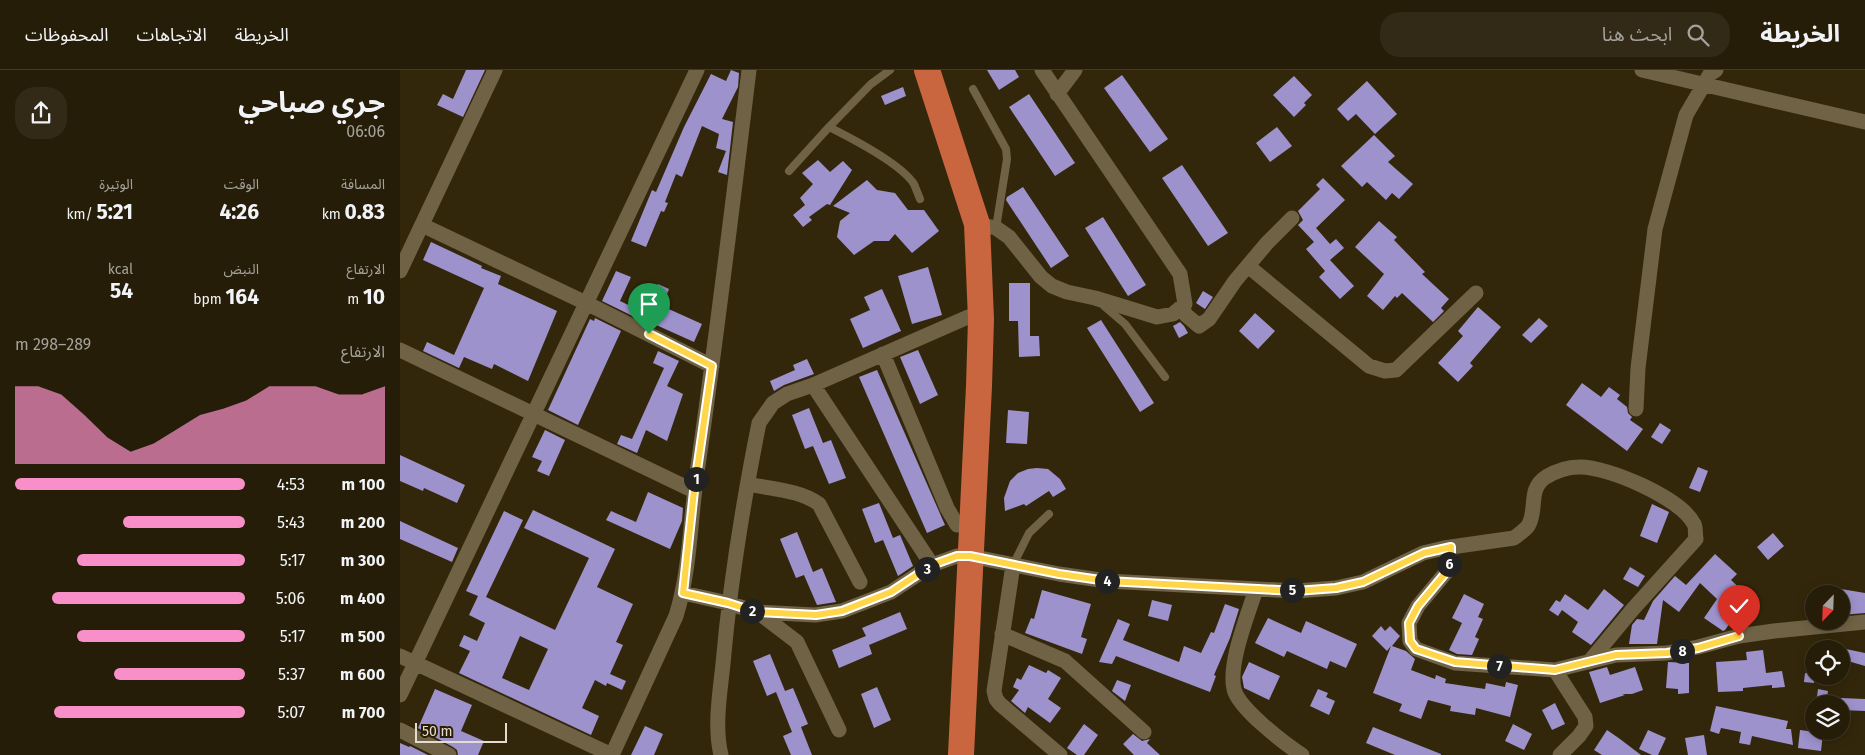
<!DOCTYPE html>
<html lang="ar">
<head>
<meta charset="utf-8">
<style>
  :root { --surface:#261d08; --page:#322a16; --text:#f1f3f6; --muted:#a4a29c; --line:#423b29; --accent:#f98fc9 }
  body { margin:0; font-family:"Fira Sans","Noto Sans Arabic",sans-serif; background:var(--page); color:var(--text); direction:rtl; height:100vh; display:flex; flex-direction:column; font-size:19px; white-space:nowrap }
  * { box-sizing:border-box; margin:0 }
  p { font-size:16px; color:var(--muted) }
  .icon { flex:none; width:28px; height:28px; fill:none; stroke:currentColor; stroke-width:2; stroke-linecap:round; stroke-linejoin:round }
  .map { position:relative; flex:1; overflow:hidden; direction:ltr }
  .details { display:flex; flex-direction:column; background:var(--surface); width:400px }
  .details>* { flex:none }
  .needle { width:32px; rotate:203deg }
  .buttons { position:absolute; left:1405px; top:515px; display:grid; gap:10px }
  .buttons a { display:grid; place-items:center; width:45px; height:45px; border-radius:50%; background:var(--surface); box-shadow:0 2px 12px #0003,0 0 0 1px var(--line); font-size:25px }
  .scale { position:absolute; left:15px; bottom:12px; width:92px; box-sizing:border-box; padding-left:5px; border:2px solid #e4dccc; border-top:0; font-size:14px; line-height:18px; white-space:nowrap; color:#e4dccc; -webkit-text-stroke:4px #291e02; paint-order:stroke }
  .pin { position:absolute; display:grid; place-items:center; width:42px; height:42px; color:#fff; margin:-51px -21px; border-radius:50% 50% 50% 0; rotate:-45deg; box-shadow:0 0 5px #0007 }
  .pin .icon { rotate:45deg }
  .km { position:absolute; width:25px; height:25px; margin:-12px; border-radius:50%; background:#222; color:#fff; font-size:14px; line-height:25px; text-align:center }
  .round { display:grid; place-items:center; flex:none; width:52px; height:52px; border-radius:20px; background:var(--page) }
  .overview { display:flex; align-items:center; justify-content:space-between; height:85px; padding:0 15px }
  h1 { font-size:28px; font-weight:700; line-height:38px }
  .figures { display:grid; grid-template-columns:repeat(3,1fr); gap:8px; height:85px; padding:5px 15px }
  .figures div { display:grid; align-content:center }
  .figures b { font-size:21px; font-weight:700 }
  .figures small { font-size:14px; font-weight:400 }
  .figures p { font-size:14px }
  .chart { height:140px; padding:10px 15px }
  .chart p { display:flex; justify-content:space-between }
  .chart svg { width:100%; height:90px; margin-top:5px; fill:var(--accent); opacity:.7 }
  ul { padding:0 15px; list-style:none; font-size:16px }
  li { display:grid; grid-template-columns:80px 60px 1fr; align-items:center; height:38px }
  li i { height:12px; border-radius:6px; background:var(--accent) }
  header { display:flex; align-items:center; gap:30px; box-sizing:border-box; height:70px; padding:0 25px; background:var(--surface); border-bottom:1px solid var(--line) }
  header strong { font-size:24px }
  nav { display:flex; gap:28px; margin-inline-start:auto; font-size:18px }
  .search { width:350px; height:45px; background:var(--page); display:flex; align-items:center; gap:12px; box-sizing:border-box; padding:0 18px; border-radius:20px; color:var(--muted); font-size:19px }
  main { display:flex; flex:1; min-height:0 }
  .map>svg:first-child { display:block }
  .building { fill:#9e92cd; fill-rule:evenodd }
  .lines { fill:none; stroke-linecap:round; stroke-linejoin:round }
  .lane { stroke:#706245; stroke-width:8 }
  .street { stroke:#706245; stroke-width:15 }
  .highway { stroke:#ca663f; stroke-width:26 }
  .route-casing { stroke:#fff; stroke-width:10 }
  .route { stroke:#ffd54a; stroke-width:6 }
</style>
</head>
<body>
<header>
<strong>الخريطة</strong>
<div class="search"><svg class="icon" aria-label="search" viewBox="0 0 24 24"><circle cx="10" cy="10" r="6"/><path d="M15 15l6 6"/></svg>ابحث هنا</div>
<nav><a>الخريطة</a><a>الاتجاهات</a><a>المحفوظات</a></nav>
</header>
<main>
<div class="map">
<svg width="1465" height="685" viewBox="0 0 1465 685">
  <rect width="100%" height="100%" fill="#33270b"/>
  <path class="building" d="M66,0H85L63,47L37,35L43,24L53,29Z
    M331,0L339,3L338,17L322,49L333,52L327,105L318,102L326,81L316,78L319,64L302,56L282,107L276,104L265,132L268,133L264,142L261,141L246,177L231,171L252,120L256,122L284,57L311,4L326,11Z
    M587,0H615L619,7L599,20Z
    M722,5L768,69L750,82L704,18Z
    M894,6L912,25L904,33L906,35L894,47L873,25Z
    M967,11L997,44L975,64L956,44L948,51L937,39Z
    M503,17L506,26L485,35L481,26Z
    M629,24L675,93L655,106L609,37Z
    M877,57L892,76L870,92L856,73Z
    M974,65L995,86L988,92L1013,114L999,129L992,123L986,130L967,112L962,117L941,96Z
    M418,90L430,102L443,91L452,100L430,135L427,134L409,147L412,150L403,157L393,145L405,135L400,128L413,114L402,103Z
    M782,95L828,163L808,176L762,108Z
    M923,108L945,130L916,158L930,174L936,169L944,178L930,190L954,216L940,229L919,207L925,201L906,179L914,172L898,155L903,150L898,141L920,119L916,115Z
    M467,110L477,120L495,123L508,140H524L539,161L512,183L495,164L489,171H474L454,185L437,167L440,151L450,143L433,136Z
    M623,117L669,186L651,198L606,130L607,127Z
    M703,147L746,215L728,226L685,158Z
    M979,151L997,167L994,170L1025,202L1022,204L1049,229L1041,238L1044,241L1033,252L1002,223L997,228L995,226L983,240L967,226L984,204L955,177Z
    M31,172L82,196L81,198L101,206L98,214L157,241L128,311L94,294L92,299L64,287L59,298L23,281L27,272L54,285L84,218L23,190Z
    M528,197L542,245L512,254L498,206Z
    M216,201L231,207L220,231L245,243L258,214L269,219L262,236L302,254L294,272L254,254L253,256L202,231Z
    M609,213H630V266H639L640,286L619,287L618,251H609Z
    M482,219L501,261L463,278L450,249L470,240L464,227Z
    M803,221L813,227L805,239L796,233Z
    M1078,237L1101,257L1070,293L1073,296L1058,312L1038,293L1063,266L1058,261Z
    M855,243L875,261L858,279L839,261Z
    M195,248L221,261L178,355L148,340L190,249L194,251Z
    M1139,248L1148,256L1131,273L1122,265Z
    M701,250L754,333L740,342L687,258Z
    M780,252L784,256L788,263L779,268L773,256Z
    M518,280L538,325L520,334L500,287Z
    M258,281L279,291L267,316L283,324L267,371L246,360L237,383L217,374L221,365L232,369L264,298L253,293Z
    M407,289L414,304L384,315L374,321L370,311L395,300L393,295Z
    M477,300L545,455L527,463L459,307Z
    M1182,313L1201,327L1209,317L1220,325L1217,329L1227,337L1228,343L1232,347L1230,350L1243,359L1227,381L1166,335Z
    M409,338L423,373L431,370L446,408L429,414L413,376L405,379L392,345Z
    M608,340L629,342L627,374L606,373Z
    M1260,353L1271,360L1262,374L1251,367Z
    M145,360L165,370L149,406L137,401L142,391L132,387Z
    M0,385L65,415L57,433L24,418L23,421L0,411Z
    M1298,397L1308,401L1300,422L1289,418Z
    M637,398L648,399L660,409L666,419L653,427L649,421L626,436L624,434L605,441L604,428L610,411L618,403L628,399Z
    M248,422L283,438L282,451L270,479L206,450L211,441L236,452Z
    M479,433L493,468L500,465L513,496L498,506L483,470L475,473L462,439Z
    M1252,434L1269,442L1257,473L1240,466Z
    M133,440L215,479L197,517L233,534L216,572L223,575L210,604L226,611L222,620L207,613L206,616L195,610L182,638L199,646L191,665L59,603L70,581L59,576L64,565L77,571L85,553L69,545L78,526L66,521L104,441L123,450L86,527L155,560L189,488L124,458ZM120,566L148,579L129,620L102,608Z
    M0,451L58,478L52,492L0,469Z
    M397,462L413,502L422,498L436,532L417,535L404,505L396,508L380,469Z
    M1373,463L1384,476L1368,490L1357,477Z
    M1315,484L1337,504L1331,510L1348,526L1337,537L1340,539L1325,560L1323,561L1304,548L1317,529L1300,513L1279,542L1263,530L1257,574H1229L1232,555L1237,549L1244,550L1253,531L1275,506L1286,515Z
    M1230,497L1245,506L1238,517L1223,509Z
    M1204,519L1224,535L1191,575L1172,562L1178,552L1162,540L1158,546L1149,540L1156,530L1160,532L1165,524L1188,540Z
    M1441,519L1465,523V543L1441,545Z
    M642,520L691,534L681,567L687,569L682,584L625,563L631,548L634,549Z
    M1064,524L1084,534L1078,547L1083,549L1075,567L1079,569L1072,585L1057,584L1049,580L1062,553L1052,548Z
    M752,530L772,535L768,551L748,546Z
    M825,534L839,539L830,568L814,605L816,606L810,622L716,586L712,594L699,592L718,549L730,554L723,570L779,592L784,576L801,583L811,562L814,563Z
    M500,542L507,559L469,575L472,584L439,598L432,580L466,566L462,558Z
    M868,548L901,563L906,551L957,574L946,598L930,591L927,599L887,581L884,587L855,573Z
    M981,556L985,561L990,556L1000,566L992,576L1006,581L1015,589L1011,600L1035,609L1036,605L1046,609L1045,613L1085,619L1086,613L1105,617L1106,612L1118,615L1110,647L1076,638L1075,645L1050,641L1051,636L1028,630L1021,649L999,641L1002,634L973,623L991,576L987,581L972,566Z
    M1441,578L1465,583V596L1441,589Z
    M1363,580L1366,603L1382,601L1385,617L1372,618V615L1343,618V621L1318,622L1316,592L1347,590L1346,582Z
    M370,584L385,621L393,618L408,654L401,657L412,685H391L383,666L392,662L376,622L367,626L353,591Z
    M849,592L880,606L869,630L844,618L842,607Z
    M1268,592L1289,593V623L1278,624V619L1266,618Z
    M629,595L646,603L648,600L661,608L648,629L661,638L650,653L628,637L625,643L611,631L619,620L613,617L617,608L621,610Z
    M1207,597L1210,605L1235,597L1243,620L1232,624H1222L1225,625L1200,633L1189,602Z
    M1405,603L1414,604V613L1404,612Z
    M717,610L731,615L725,631L712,621Z
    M477,617L491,650L474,658L461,624Z
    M35,619L72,635L61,661L84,671L78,685H58L57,680L53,677L18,658Z
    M918,619L928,623L926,627L935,631L929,645L910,636Z
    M1418,619L1428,621L1426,634H1416Z
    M1441,628L1465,629V641L1441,640Z
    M1155,633L1165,654L1152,660L1142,640Z
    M1316,636L1388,651L1386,659H1391L1393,675L1352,666L1350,675L1339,673L1341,662L1321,658L1319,664L1310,661Z
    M684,654L698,665L684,685H677L667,678Z
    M1113,654L1132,664L1124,680L1105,671Z
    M245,656L263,664L254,685H231Z
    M973,657L1041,684V685H995L966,673Z
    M1207,660L1220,669L1241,685H1202L1194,680Z
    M1248,660L1266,668L1258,685H1252L1239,679Z
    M1400,660L1423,663L1421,681L1398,678Z
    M733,664L742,671L750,669L747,673L760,685H734L723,674Z
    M1304,665L1307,685H1288L1285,668Z
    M0,673L9,677L10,676L28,685H0Z"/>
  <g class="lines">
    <path class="lane" d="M573,19L606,79L607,89L596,158
      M429,57L471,14L490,0
      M389,101L429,57C451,68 501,94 514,114C516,119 518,124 520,129
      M704,236L725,254L765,307
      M613,495L629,463L649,444"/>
    <path class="street" d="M1242,0L1465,52
      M657,24L675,0
      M577,154L596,158L609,167L641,207L652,216L667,222L695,228L757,247L773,244L785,234L780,204L642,0
      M22,155L186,233L312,296
      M848,196L969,296L985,301L996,300L1076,223
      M0,201L95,0
      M785,234L782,238L786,245L799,256L809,249L835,211L867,173L892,148
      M0,280L294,421
      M483,284L547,438L557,455
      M413,315L532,495
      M1236,339L1238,298L1255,159L1286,45L1310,4L1316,0
      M348,414C371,419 400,420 419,434L460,512
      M1051,477L1048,500L1018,536L1009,553L1010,571L1016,579L1055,593L1155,600L1216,585L1267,583L1298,577L1339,566L1374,561L1465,552
      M613,495L594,621L596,629L600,634L660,685
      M856,519C848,545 828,593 834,619C838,638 885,674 902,685
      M283,523L328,533L356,542L415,545L442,541L491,522L532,495L557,486H570L659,504L707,511L896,521L936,518L963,512L1023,483L1044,478L1114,468C1119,464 1124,461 1128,456C1138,440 1127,419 1146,407C1156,401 1169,397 1179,397C1207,396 1281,428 1294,454C1296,457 1295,464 1296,469L1233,539L1189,592
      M359,543L397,572L439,660
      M602,564L665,591L744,662
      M0,586L212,685L276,546C291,498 290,445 298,396C317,264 333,132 349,0
      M1155,600L1185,647L1186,656L1179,666L1160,685
      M0,625L297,0
      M0,660L49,685
      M321,685C314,656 320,623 323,594C330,513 343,433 359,353L373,333L387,324L413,315L568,247"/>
    <path class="highway" d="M527,0L577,154L581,249L579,316L561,685"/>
  </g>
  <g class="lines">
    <g class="route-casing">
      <path id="route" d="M249,264L312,296L294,421L283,523L328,533L356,542L416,545L442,541L491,522L532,495L557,486H570L659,504L707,511L896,521L936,518L963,512L1024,483L1051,477V490L1048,500L1018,536L1009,553L1010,571L1016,579L1055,592L1155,600L1216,585L1267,583L1298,578L1339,566"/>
    </g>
    <use href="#route" class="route"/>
  </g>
</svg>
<div class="buttons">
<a><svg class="needle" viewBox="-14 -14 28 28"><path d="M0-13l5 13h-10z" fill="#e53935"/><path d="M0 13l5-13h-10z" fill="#a4a29c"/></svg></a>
<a><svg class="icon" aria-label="locate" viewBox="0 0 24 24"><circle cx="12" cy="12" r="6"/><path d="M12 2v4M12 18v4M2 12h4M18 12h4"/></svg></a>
<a><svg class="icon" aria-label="layers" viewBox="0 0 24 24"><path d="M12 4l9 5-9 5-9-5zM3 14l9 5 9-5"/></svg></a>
</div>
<div class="scale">50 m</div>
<div class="pin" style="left:249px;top:264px;background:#1e9e55"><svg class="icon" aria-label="arrive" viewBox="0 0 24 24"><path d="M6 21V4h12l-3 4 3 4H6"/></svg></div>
<div class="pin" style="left:1339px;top:566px;background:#d93025"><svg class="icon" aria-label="check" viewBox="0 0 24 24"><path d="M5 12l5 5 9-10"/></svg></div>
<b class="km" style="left:296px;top:409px">1</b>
<b class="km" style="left:352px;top:541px">2</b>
<b class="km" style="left:527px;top:499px">3</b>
<b class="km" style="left:707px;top:511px">4</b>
<b class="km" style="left:892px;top:520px">5</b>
<b class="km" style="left:1049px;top:494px">6</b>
<b class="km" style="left:1099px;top:596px">7</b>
<b class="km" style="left:1282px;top:581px">8</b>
</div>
<section class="details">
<div class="overview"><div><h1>جري صباحي</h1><p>06:06</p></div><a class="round"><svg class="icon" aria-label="share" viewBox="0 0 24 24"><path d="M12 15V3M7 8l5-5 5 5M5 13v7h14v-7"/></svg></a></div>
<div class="figures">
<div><p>المسافة</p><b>0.83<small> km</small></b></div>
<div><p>الوقت</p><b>4:26</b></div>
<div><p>الوتيرة</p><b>5:21<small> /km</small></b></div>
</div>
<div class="figures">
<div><p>الارتفاع</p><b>10<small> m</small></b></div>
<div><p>النبض</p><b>164<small> bpm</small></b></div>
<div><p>kcal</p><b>54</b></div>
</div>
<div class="chart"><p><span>الارتفاع</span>289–298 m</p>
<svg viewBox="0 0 160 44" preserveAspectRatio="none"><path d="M0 44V6L10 6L20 10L30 20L40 31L50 38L60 34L70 27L80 20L90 17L100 13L110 6L120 6L130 6L140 10L150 10L160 6V44z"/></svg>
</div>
<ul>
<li><b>100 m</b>4:53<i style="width:100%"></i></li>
<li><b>200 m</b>5:43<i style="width:53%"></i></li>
<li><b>300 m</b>5:17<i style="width:73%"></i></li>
<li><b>400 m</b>5:06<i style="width:84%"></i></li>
<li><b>500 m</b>5:17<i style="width:73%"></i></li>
<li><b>600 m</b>5:37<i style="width:57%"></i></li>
<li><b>700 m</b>5:07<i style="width:83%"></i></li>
</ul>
</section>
</main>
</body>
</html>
